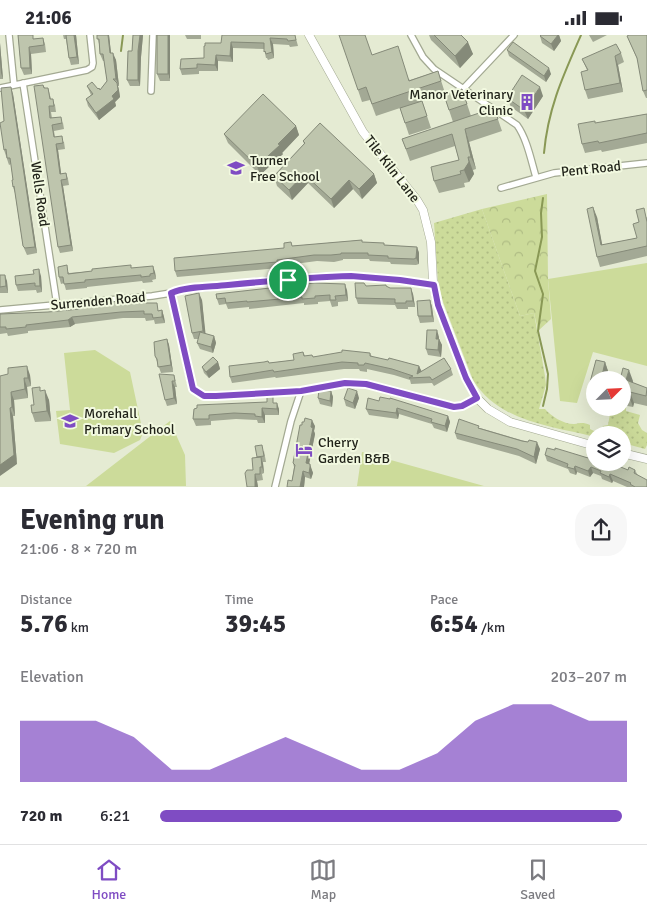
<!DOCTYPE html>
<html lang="en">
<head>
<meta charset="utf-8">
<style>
  :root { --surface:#fff; --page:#f7f7f7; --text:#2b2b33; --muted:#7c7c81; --line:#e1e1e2; --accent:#7f4cc3 }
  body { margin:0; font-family:Signika,sans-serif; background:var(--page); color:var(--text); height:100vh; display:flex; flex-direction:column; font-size:19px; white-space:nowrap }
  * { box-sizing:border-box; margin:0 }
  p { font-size:16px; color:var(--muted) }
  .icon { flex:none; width:28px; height:28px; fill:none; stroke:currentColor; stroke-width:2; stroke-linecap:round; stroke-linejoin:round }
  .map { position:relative; height:452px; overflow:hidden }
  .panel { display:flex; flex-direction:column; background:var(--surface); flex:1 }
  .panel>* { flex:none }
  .needle { width:32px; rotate:66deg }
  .tools { position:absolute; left:586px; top:336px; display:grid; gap:10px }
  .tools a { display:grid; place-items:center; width:45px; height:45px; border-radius:50%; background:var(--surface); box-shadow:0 5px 20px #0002; font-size:25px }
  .pin { position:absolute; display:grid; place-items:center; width:42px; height:42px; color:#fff; margin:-21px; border:2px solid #fff; border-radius:50%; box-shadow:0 1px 5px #0007 }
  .round { display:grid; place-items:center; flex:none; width:52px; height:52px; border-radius:20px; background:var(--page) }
  .head { display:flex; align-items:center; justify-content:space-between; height:85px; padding:0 20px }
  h1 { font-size:28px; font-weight:700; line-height:38px }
  .figures { display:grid; grid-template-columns:repeat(3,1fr); gap:8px; height:85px; padding:5px 20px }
  .figures div { display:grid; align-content:center }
  .figures b { font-size:25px; font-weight:700 }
  .figures small { font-size:14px; font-weight:400 }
  .figures p { font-size:14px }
  .chart { height:140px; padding:10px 20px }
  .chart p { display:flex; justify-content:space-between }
  .chart svg { width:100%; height:90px; margin-top:5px; fill:var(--accent); opacity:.7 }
  ul { padding:0 20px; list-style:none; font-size:16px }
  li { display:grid; grid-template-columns:80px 60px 1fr; align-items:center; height:38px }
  li i { height:12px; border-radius:6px; background:var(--accent) }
  .status { display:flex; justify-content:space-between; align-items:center; height:35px; padding:0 25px; background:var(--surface); direction:ltr }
  .status svg { height:14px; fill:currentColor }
  .tab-bar { display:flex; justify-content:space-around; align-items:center; height:70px; border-top:1px solid var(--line); background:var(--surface); font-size:14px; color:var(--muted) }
  .tab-bar a { display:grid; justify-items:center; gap:2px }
  .tab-bar .active { color:var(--accent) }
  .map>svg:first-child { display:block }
  .grass { fill:url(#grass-dots) }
  .forest { fill:url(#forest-crowns) }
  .park { fill:#ccdb9a }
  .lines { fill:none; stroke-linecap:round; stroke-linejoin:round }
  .stream { stroke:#899855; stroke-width:2 }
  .street-casing { stroke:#a3a992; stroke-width:8 }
  .secondary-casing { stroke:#a3a992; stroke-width:9 }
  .street { stroke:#fff; stroke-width:5.5 }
  .secondary { stroke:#fff; stroke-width:8 }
  .wall { fill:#a3a995 }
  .shaded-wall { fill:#858a79 }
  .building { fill:#bec5ad; stroke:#858a79 }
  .route-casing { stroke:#fff; stroke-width:10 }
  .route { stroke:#7f4cc3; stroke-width:6 }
  .labels { text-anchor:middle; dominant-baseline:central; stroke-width:4; stroke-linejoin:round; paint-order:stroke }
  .poi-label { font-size:14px; fill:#1f2118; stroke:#f2f9e0; text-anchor:start }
  .street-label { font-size:14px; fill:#1f2118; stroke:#f2f9e0 }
</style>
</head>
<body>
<div class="status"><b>21:06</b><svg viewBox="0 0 49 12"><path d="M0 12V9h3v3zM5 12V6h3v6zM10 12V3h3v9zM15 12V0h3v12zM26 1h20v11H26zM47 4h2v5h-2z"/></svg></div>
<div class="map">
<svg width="647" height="452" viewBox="0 0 647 452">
  <defs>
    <pattern id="grass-dots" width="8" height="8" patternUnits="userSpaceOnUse" patternTransform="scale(1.25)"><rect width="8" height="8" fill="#ccdb9a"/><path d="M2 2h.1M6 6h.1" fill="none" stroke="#afbc84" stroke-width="1.8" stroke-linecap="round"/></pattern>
    <pattern id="forest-crowns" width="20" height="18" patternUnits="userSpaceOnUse" patternTransform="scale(1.25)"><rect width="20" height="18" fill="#ccdb9a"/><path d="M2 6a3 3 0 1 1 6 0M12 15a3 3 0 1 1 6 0" fill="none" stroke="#afbc84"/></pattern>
  </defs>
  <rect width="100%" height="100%" fill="#e5ebd3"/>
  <path class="grass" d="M482,174L520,281L534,278L545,341L546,350L539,374H545C551,381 563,389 574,389C581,388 583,387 590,390V394L594,396H602L603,391L608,390L610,379L594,374L595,365V372H626V376L640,380L638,388L642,395L647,398V410L645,414L623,408L622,400H595V402C551,391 499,387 473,345L443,267L438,246L434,188Z"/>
  <path class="forest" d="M547,159L548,244L551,284L538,296L534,278L520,281L482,174Z"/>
  <path class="park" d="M647,228V331L593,317L577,368L560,366L548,244Z
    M95,315L130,337L143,398L140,405L114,418L60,409L56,376L70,375L64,318Z
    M170,386L185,420L186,451H86Z
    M362,417L484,451H357Z"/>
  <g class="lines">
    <path class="stream" d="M121,16L123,0
      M544,118C548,73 563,41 581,0
      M543,163L541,178L542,202L535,236L543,259L538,296L548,339L547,354L543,371"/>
    <g class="street-casing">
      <path id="street" d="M9,0L14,50
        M411,0L423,22L434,34L517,90C527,104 531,125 536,142
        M23,48L57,270
        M0,53L87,35L92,32L93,28L90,0
        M464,53L514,0
        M151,56L153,0
        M501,153L554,138L647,128
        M171,258L191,348L193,354L204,361L301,356L345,348L366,349L454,372L462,371L477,363
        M0,275L152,261L171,258L180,255C235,250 296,240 351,241C378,242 407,245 434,250
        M275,452L291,386L301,356"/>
    </g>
    <g class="secondary-casing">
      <path id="secondary" d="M309,0L363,97L417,165L423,175L431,207L433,247L438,270L466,343L477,363L488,374L510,387L595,411
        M622,418L647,424"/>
    </g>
    <use href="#street" class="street"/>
    <use href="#secondary" class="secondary"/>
  </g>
  <path class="wall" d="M18,0L34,4L43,3L45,9L46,17L31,19L32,39L24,40L21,33Z
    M63,0H76L79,29L71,30L69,23L66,4H64Z
    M97,0H109L111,18L116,25L119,51H118L120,62L115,67L116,71L99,85L88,71L86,64L91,60L87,51L100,55L107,46L104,26H103L100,19L99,9Z
    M133,0H143L141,22L140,51H130L127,45L132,16Z
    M157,0L170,46H160L157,39Z
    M185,0H201V4H187Z
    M295,0L298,11L290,12L289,10L273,9L274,23L268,25L267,23H266L264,14L233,13V27L218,26V36H199V39L182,40L180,34L204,23L221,8Z
    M429,0H461L473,19L460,33L431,5Z
    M541,0H559L561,6L554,16L542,8L540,1Z
    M589,0H607L593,7Z
    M647,0V63H646L643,56L638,26L627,1Z
    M0,8L3,44H0Z
    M507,15L551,39L546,47L509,21Z
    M621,18L624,27L618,30L623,57L588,64L585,55L587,35L582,24Z
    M372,20L410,45L438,36L445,58L422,66L431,93L409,100L400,73L376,81L370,65L362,67L358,55Z
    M43,50L45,53H48L51,64L55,70L56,77H51L52,83L63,88L64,94L54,96L55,102L64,107L65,114L58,115L61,139L66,138L68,144L69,150L63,151L73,216L60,218L58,212Z
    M462,54L471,81L494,73L502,96L469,107L476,134L473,135L474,139L469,147L464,148L465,152L439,158L434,146L459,125L455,111L410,126L402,104L453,87L444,60Z
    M13,59L37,218L27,220L23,211L15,158L13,152V145L11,129L9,130L4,115V86Z
    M543,61L528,84L511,72L507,63Z
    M647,79V108L602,117L601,115L585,118L582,109L596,88Z
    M296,91L299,100L282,118L283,119L260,140L228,108L224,99Z
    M303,106L374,139L377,148L362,164L353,154L334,173L308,148L292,165L277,151L274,141L304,109Z
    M597,182L602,210L637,203L639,187L647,182V221L600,232L597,222Z
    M362,205V207L384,210L417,212L419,218V229L416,230L391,229L390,227L370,226L369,224H343V225L334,227L317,226L279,231V233L177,242L175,236L284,213L293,211Z
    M132,233L155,237L156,244L152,245L153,247L143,248L142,246L87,252V253L66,255L64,248L61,249L59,242L69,237V238Z
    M0,240L7,246L8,258H0Z
    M41,241L42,257L37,258L36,255L18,256L16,250Z
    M366,251L386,252L413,259L415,272H408V274H397L395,270L358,269L356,263Z
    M347,255L348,266L338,267V271L332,272L330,266L318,267V269L304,270V268L249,274V272L228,274L226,269L219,270L217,264L216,259Z
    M202,265L205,299L214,301L216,308L213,318L200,314L197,308L199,304H194L192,298Z
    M430,265L432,272L434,287L420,288L418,281Z
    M136,268L159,276L162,275L164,282L165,288L155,289L154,285L146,286L145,283H123L75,289L70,292L28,296V298L8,301L7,298L0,299V279L48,277Z
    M439,302V304L442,310L441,322L428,320L426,314Z
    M167,304L169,310L173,337L161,338L155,321Z
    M303,317L305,321L313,322L370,318L372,322L419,331L421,336L451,334L453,340L434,351L432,348L411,349L410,345L394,340L367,334V337L360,336L359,334H344L276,343L275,342L232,348L230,342L268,326L269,328L294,325Z
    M596,325L605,327L609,339L608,343L617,345H595V363L593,362L589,351Z
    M218,327L220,334L209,343L204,338L202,332Z
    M30,340L31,351L27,352L28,363L14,365L15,381H13L17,429L0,341Z
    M174,340L177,352H175L177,369L167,371L165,365Z
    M622,345L633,346V348L647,353V371L634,368L633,372L622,370Z
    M41,356L49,365L51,386L35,387L32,378L34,370Z
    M331,356L333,362L332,372L320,369L318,363Z
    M359,363L355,374L346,371L344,364Z
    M379,366L448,381L450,387L447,397L434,393L432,389L399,379L398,384L369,380L366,374Z
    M275,368L279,374V380H265V388H258L257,385L236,384L211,386V390L196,391L193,384L194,374Z
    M304,387L315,391L314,396L315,399L309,429L313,438L311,444L305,442L304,452H287L292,446L294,432L293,428L302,390Z
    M480,393L528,407L540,414L536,429L519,421L457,404L455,398Z
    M555,415L588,423L628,435H635L637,439L647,452H627L613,446L612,448L602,444L601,441L593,438L590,442L577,437L576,440L570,438L568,434L547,426L545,420Z
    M264,416L266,427H263L264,438L262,439L263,445L257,446L258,452H247L257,423V422Z"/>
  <path class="shaded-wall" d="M74,0H76L79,29L77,22Z
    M108,0H109L111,18H110Z
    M140,0H143L141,22L140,51L138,45V16Z
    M168,0H170V46L168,39Z
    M558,0H559L561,6L554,16L551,9Z
    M270,3L273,9L274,23L272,17Z
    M231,7L233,13V27L230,21Z
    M468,7L473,19L460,33L455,21Z
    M0,8L3,44L1,38L0,27Z
    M29,12L31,19L32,39L30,33Z
    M113,18L116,25L119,51L116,44Z
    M216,20L218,26V36L215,30Z
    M615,21L618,30L623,57L620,48Z
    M549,33L551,39L546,47L544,41Z
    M117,48L119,55L120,62L115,67L116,71L99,85L96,78L112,61Z
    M11,52L13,59L37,218L35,212Z
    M540,52L543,61L528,84L524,75Z
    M296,91L299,100L282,118L283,119L260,140L257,131Z
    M465,94L469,107L476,134L471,122Z
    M56,109L58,115L62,145L60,139Z
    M468,122L474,139L469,147L464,135Z
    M304,139L308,148L292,165L289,155Z
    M374,139L377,148L362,164L359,154Z
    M61,145L63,151L73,216L71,210Z
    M349,145L353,154L334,173L331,164Z
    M593,172L597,182L604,219L601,210Z
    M417,212L419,218V229L416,223Z
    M153,231L155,237L156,244L154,238Z
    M39,234L41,241L42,257L40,251Z
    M5,240L7,246L8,258L6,251Z
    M345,249L347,255L348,266L346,260Z
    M411,253L413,259L415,272L413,266Z
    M199,258L202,265L206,303L203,296Z
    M430,265L432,272L434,287L432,281Z
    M162,275L164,282L165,288L162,282Z
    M72,282L75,289L70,292L68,285Z
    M437,295L439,302L438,310L436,304Z
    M214,301L216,308L213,318L211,312Z
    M167,304L169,310L173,337L171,330Z
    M439,304L442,310L441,322L438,315Z
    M218,327L220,334L209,343L206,337Z
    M605,327L609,339L608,345L602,341Z
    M27,331L30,340L31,351L28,343Z
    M419,331L422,337L417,339Z
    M629,335L633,346L630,357L626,345Z
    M24,343L27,352L28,363L25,354Z
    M172,346L175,352L177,369L174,363Z
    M45,355L49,365L51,386L47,376Z
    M331,356L333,362L332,372L330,366Z
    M357,356L359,363L355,374L353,368Z
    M11,357L14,365L15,381L12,372Z
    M630,357L634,368L633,372L629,361Z
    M277,368L279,374V380L277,374Z
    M10,373L13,381L17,429L0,441V430Z
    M262,373L265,380V388L262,382Z
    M397,373L399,379L398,384L396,378Z
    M448,381L450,387L447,397L445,391Z
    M312,385L315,391L314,396L315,399L308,434L306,428Z
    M537,407L540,414L536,429L534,422Z
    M261,422L263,429L264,438L262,432Z
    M310,429L313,438L311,444L309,438Z
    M575,431L577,437L576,440L574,434Z
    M591,432L593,438L590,442L588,436Z
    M303,436L305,442L304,452H300Z
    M255,439L257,446L258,452H255Z
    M610,439L613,446L612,448L609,442Z"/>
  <path class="building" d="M18,0H33V4L43,3L44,10L29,12L30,33H21Z
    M66,0H74L77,22L69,23Z
    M97,0H108L110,18H113L116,44H113L117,48L118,55L112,61L114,64L96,78L86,64L93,59L87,51L92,47L98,54L99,53L100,55L107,46L103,19H100L99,4H97Z
    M133,0H140L138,16V45H127L128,16H132Z
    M157,0H168V39H157Z
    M222,0H295L296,5L288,6L287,4L270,3L272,17L266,19L265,16L264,17V8L231,7L230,21L216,20L215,30L197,29V33L180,34L181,24L204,23V11H205V8H221Z
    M339,0H365L372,20L398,11L409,46L438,36L441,46L372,69L366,52L358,55Z
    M434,0H461L468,7L455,21Z
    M541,0H558L551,9L540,1Z
    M629,0H647V55L643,56L637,23L627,1Z
    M513,7L549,33L544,41L507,15Z
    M616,9L621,18L615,21L620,48L585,55L581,37L588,35L582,24Z
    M522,40L540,52L524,75L507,63Z
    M43,50L44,53H48L50,64H53L54,71H49L50,83L61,82L62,88L52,90L54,102L62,101L63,108L56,109L60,139L66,138L67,144L61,145L71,210L58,212L34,51Z
    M11,52L35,212L25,213L23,211L14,151L13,152L12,145H13L10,123H7L6,114L4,115L0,88L4,86L1,53Z
    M462,54L467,69L449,75L444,60Z
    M263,59L296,91L278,109L280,110L257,131L224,99Z
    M422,66L427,81L405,88L400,73Z
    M494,73L498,84L465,94L471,122H468L469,127L464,135L460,136L461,139L434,146L431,132L459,125L452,99L406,114L402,104Z
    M647,79V98L599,108L598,106L582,109L578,89L595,86V88Z
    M320,88L374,139L359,154L349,145L331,164L304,139L289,155L274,141L305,108L303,106Z
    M593,172L601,210L637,203L633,189L639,187L636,175L644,173L647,187V211L597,222L587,174Z
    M362,205V207L384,208V210L417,212L416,223L414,224L388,223V221L368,220V218H341V219L331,220H314L277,225V227L175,236L174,223L284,213V208L291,207L292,211Z
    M67,230L68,239L92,236V234L131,230V233L153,231L154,238L150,239V241L141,242V240L85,245V247L64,249L63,242H59L58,232Z
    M39,234L40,251H35V248L16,250L15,241L34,239L33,235Z
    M0,240H5L6,251L0,252Z
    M315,248L345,249L346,260L335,261L336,265H330V260L315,261V263L302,264V262L247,267V266L226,268L225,263L217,264L216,259Z
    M355,248H364L366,251L386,250V251L390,253H411L413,266H406V268H395V264L356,263Z
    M199,258L203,296L192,298L185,261Z
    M135,265V268H157L158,276L162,275V282L153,283L152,279H144V276L121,277L72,282L68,285L26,290V292L6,294V292H0V279L48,277L80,274L79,270L84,269Z
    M430,265L432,281H418L417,266Z
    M427,295H437L436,304H439L438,315L426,314Z
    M200,297L214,301L211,312L197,308Z
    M167,304L171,330L158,332L157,324L155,321L154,307Z
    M342,315L370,318V321L388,325L389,323L419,331L417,339L444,323L451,334L432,345L430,342L409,343L413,341L392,334L365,328L364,330H358V328L342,327L274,337L273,335L230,342L229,331L264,327L268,326L269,328L294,325L293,319L303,317L304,321L312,320L313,322L342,317Z
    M213,322L218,327L206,337L202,332Z
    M596,325L605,327L602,341L617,345H595V352L589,351Z
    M27,331L28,343H24L25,354L11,357L12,372L10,373L14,420L0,430V341L8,339V333Z
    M623,333L629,335L626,345L647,353L646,361L630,357L629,361L622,359V345H620Z
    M159,339L174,340L175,346H172L174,363L165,365Z
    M40,352V356L45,355L47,376L32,378L31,370H34L32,353Z
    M348,353L357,356L353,368L344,364Z
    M319,355L331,356L330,366L318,363Z
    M267,361H273V368H277V374L262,373V382L255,381V379L234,378L209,380V384H193L194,374L197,373V370L267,367Z
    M380,362L390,364V363L448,381L445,391L431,387L432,384L397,373L396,378L366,374L368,363L379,366Z
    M305,383L312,385L311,392L313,393L306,428L310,429V432L309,438L303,436L300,452H287L288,445L292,446L295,430L293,428L300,390H302V387H304Z
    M459,384L479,391L478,393L522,406L528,407L529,405L537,407L534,422L517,414L455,398Z
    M262,410L264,421L257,422L255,411Z
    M547,413L555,415V413L565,416L588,423L589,421L595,423V428H611L628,435L629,432L635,435L634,438L647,445V452H635L630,449L631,448L610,439L609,442L600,438L601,436L591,432L588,436L575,431L574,434L567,432L568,429L545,420Z
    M261,422L262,432H260V439H255V452H247L245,438L247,435H253L252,423Z"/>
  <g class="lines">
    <g class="route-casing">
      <path id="route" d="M351,241L400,245L434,250L438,270L466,343L477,363L462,371L454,372L366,349L345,348L301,356L216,361H204L193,354L171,258C188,251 210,252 228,250C269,246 310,242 351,241Z"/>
    </g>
    <use href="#route" class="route"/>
  </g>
  <defs>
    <g id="building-bare" transform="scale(1.35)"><path d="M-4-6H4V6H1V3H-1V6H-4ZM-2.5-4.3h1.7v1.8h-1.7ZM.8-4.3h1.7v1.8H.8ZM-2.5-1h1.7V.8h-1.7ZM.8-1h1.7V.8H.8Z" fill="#7f4cc3" stroke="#f2f9e0" stroke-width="2.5" paint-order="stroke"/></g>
    <g id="school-bare" transform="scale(1.35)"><path d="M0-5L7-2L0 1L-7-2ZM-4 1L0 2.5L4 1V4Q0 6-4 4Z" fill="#7f4cc3" stroke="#f2f9e0" stroke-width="2.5" paint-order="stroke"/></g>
    <g id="hotel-bare" transform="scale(1.35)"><path d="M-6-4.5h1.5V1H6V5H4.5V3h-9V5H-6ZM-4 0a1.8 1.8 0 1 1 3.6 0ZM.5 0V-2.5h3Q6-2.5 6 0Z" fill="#7f4cc3" stroke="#f2f9e0" stroke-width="2.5" paint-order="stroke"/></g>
  </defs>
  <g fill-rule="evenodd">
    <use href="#building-bare" x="527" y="67"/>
    <use href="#school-bare" x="236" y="133"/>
    <use href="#school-bare" x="70" y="386"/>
    <use href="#hotel-bare" x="304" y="415"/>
  </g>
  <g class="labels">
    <g class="poi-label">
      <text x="513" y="59" text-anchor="end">Manor Veterinary<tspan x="513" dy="16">Clinic</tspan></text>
      <text x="250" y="125">Turner<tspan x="250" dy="16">Free School</tspan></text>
      <text x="84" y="378">Morehall<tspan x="84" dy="16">Primary School</tspan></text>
      <text x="318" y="407">Cherry<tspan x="318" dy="16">Garden B&amp;B</tspan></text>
    </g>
    <g class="street-label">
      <text transform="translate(392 134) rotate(52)">Tile Kiln Lane</text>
      <text transform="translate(591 134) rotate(-6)">Pent Road</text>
      <text transform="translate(40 159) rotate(82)">Wells Road</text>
      <text transform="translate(98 266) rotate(-5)">Surrenden Road</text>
    </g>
  </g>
</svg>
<div class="tools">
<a><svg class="needle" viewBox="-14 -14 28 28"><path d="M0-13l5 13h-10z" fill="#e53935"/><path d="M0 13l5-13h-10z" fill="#7c7c81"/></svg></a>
<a><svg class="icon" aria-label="layers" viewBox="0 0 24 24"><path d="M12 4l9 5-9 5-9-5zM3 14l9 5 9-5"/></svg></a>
</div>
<div class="pin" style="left:288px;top:245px;background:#1e9e55"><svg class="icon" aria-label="arrive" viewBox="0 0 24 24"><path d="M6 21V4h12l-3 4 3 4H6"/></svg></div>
</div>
<section class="panel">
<div class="head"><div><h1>Evening run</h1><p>21:06 · 8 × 720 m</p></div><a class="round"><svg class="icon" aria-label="share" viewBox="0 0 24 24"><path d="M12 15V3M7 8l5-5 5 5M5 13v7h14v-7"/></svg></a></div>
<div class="figures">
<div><p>Distance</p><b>5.76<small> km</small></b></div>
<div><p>Time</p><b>39:45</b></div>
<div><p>Pace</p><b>6:54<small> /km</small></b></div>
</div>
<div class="chart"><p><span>Elevation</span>203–207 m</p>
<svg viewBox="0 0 160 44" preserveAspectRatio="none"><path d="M0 44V14L10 14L20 14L30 22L40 38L50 38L60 30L70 22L80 30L90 38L100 38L110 30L120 14L130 6L140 6L150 14L160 14V44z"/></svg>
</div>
<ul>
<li><b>720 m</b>6:21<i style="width:99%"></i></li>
</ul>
</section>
<nav class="tab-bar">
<a class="active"><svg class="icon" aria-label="home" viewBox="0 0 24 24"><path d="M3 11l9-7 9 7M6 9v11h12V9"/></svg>Home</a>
<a><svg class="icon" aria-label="map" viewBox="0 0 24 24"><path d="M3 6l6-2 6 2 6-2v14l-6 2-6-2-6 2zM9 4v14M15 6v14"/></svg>Map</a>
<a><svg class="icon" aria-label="saved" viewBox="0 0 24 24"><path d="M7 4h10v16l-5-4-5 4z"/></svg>Saved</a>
</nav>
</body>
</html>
